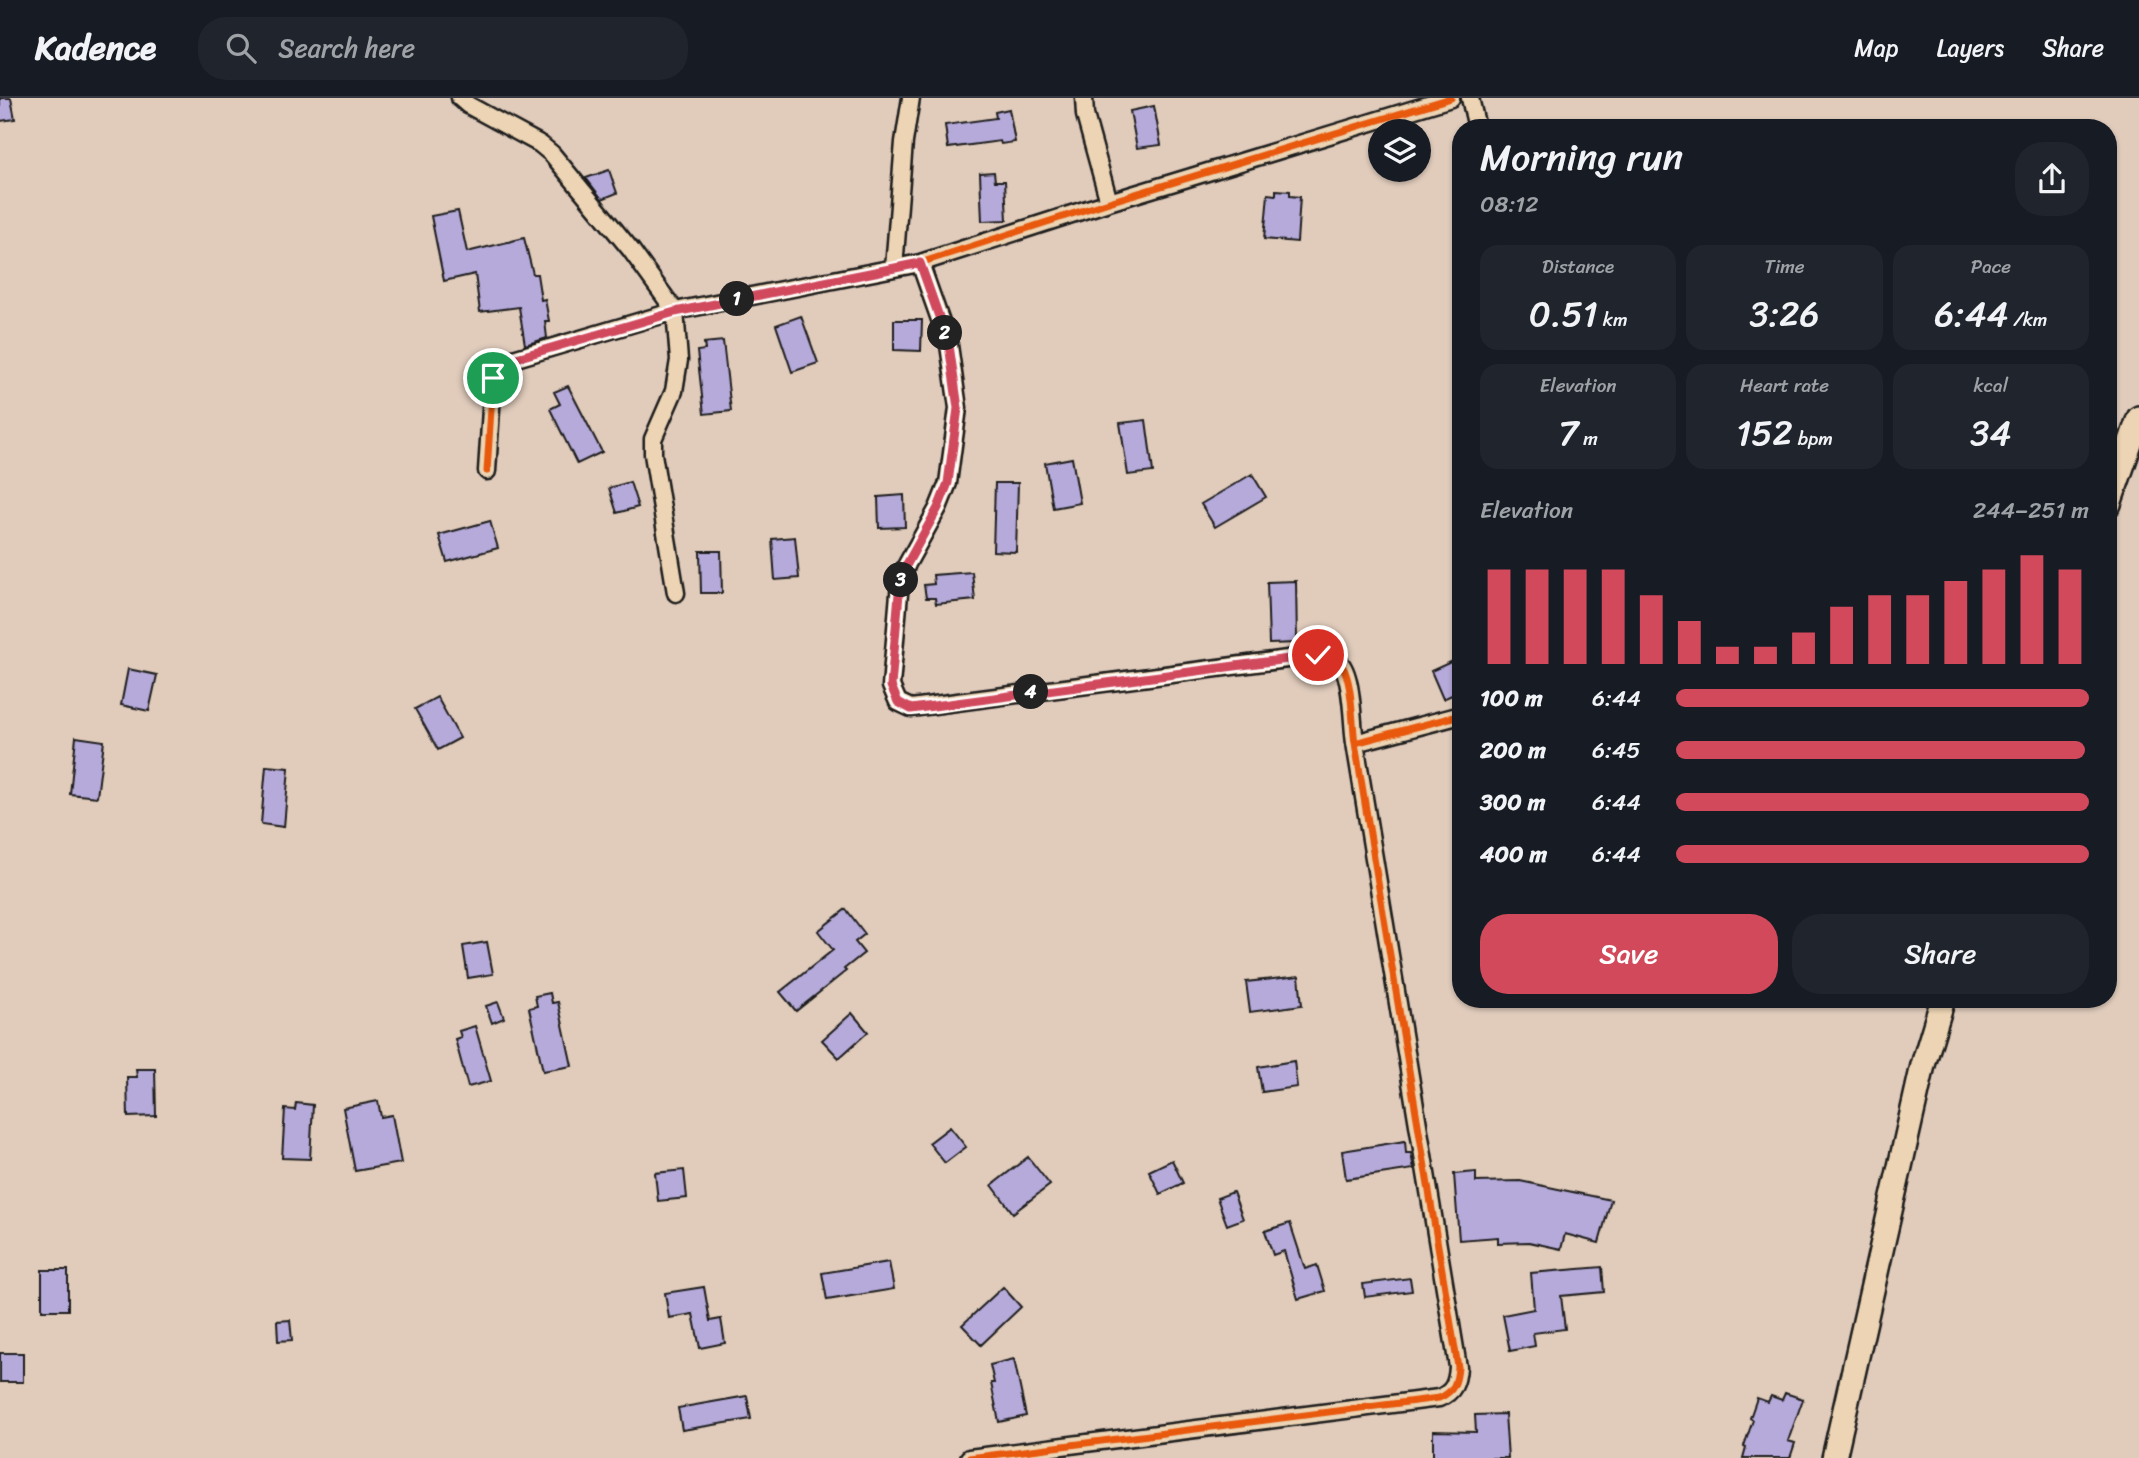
<!DOCTYPE html>
<html lang="en">
<head>
<meta charset="utf-8">
<style>
  :root { --surface:#171b24; --page:#20242c; --text:#f1f3f6; --muted:#9ea1a6; --line:#363941; --accent:#d1495b }
  body { margin:0; font-family:Sriracha,sans-serif; background:var(--page); color:var(--text); height:100vh; display:flex; flex-direction:column; font-size:26px; white-space:nowrap }
  * { box-sizing:border-box; margin:0 }
  p { font-size:23px; color:var(--muted) }
  .icon { flex:none; width:38px; height:38px; fill:none; stroke:currentColor; stroke-width:2; stroke-linecap:round; stroke-linejoin:round }
  .map { position:relative; flex:1; overflow:hidden }
  .panel { position:absolute; left:1452px; top:21px; width:665px; height:889px; display:flex; flex-direction:column; background:var(--surface); border-radius:28px; box-shadow:0 2px 5px #0004 }
  .panel>* { flex:none }
  .tools { position:absolute; left:1368px; top:21px; display:grid; gap:14px }
  .tools a { display:grid; place-items:center; width:63px; height:63px; border-radius:50%; background:var(--surface); box-shadow:0 2px 5px #0004; font-size:35px }
  .pin { position:absolute; display:grid; place-items:center; width:60px; height:60px; color:#fff; margin:-30px; border:4px solid #fff; border-radius:50%; box-shadow:0 2px 7px #0007 }
  .km { position:absolute; width:35px; height:35px; margin:-18px; border-radius:50%; background:#222; color:#fff; font-size:19px; line-height:35px; text-align:center }
  .round { display:grid; place-items:center; flex:none; width:74px; height:74px; border-radius:28px; background:var(--page) }
  .overview { display:flex; align-items:center; justify-content:space-between; height:119px; padding:0 28px }
  h1 { font-size:38px; font-weight:600; line-height:52px }
  .stats { display:grid; grid-template-columns:repeat(3,1fr); gap:10px; height:119px; padding:7px 28px }
  .stats div { display:grid; align-content:center; border-radius:18px; background:var(--page); text-align:center }
  .stats b { font-size:35px; font-weight:600 }
  .stats small { font-size:19px; font-weight:400 }
  .stats p { font-size:19px }
  .chart { height:196px; padding:14px 28px }
  .chart p { display:flex; justify-content:space-between }
  .chart svg { width:100%; height:126px; margin-top:7px; stroke:var(--accent); stroke-width:6 }
  .primary-button { display:flex; gap:14px; margin-top:auto; padding:14px 28px }
  .primary-button a { flex:1; height:80px; border-radius:28px; background:var(--accent); color:#fff; font-size:28px; font-weight:600; line-height:80px; text-align:center }
  .primary-button a+a { background:var(--page); color:var(--text) }
  ul { padding:0 28px; list-style:none; font-size:23px }
  li { display:grid; grid-template-columns:112px 84px 1fr; align-items:center; height:52px }
  li i { height:18px; border-radius:9px; background:var(--accent) }
  header { display:flex; align-items:center; gap:42px; box-sizing:border-box; height:98px; padding:0 35px; background:var(--surface); border-bottom:2px solid var(--line) }
  header strong { font-size:33px }
  nav { display:flex; gap:38px; margin-inline-start:auto; font-size:24px }
  .search { width:490px; height:63px; background:var(--page); display:flex; align-items:center; gap:18px; box-sizing:border-box; padding:0 24px; border-radius:28px; color:var(--muted); font-size:26px }
  .map>svg:first-child { display:block }
  .building { fill:#b6aadb; stroke:#1c1c1c; stroke-width:2 }
  .lines { fill:none; stroke-linecap:round; stroke-linejoin:round }
  .minor-casing { stroke:#1c1c1c; stroke-width:21 }
  .secondary-casing { stroke:#1c1c1c; stroke-width:28 }
  .minor { stroke:#ecd4b4; stroke-width:16 }
  .secondary { stroke:#ecd4b4; stroke-width:23 }
  .cycleway-casing { stroke:#ecd4b4; stroke-width:11 }
  .cycleway { stroke:#e8590c; stroke-width:7 }
  .route-casing { stroke:#fff; stroke-width:14 }
  .route { stroke:#d1495b; stroke-width:9 }
</style>
</head>
<body>
<header>
<strong>Kadence</strong>
<div class="search"><svg class="icon" aria-label="search" viewBox="0 0 24 24"><circle cx="10" cy="10" r="6"/><path d="M15 15l6 6"/></svg>Search here</div>
<nav><a>Map</a><a>Layers</a><a>Share</a></nav>
</header>
<div class="map">
<svg width="2139" height="1360" viewBox="0 0 2139 1360">
  <rect width="100%" height="100%" fill="#e1ccbc"/>
  <filter id="ink" filterUnits="userSpaceOnUse"><feTurbulence type="fractalNoise" baseFrequency=".0143" numOctaves="2"/><feDisplacementMap in="SourceGraphic" scale="14" xChannelSelector="R" yChannelSelector="G"/><feConvolveMatrix kernelMatrix="1 2 1 2 8 2 1 2 1" color-interpolation-filters="sRGB"/></filter>
  <g filter="url(#ink)">
    <path class="building" d="M0,0H11L15,21L0,23Z
      M1154,8L1161,47L1137,50L1130,13Z
      M1009,11L1015,44L1001,46L1000,43L948,50L945,27L996,20L995,14Z
      M609,72L617,95L602,101L586,80Z
      M994,74L995,83H1005L1007,122L982,123L980,75Z
      M1276,92L1290,93V98L1300,99L1297,144L1264,141L1268,96L1276,97Z
      M458,113L467,154L524,140L533,176H537L541,202L545,201L549,223H545L547,240L525,247L519,209L480,214L475,176L444,183L431,118Z
      M801,218L818,265L792,274L776,227Z
      M894,222H922L921,253L894,252Z
      M723,243L731,313L704,316L697,253L705,252L704,245Z
      M568,288L602,354L577,366L550,311L560,306L554,294Z
      M1146,322L1153,374L1128,377L1120,325Z
      M1072,360L1080,405L1053,410L1045,365Z
      M1252,376L1266,399L1215,429L1201,406Z
      M630,384L638,409L617,415L609,390Z
      M995,385H1018L1016,454L993,453Z
      M904,397L905,429L879,430L878,399Z
      M490,423L498,450L447,464L439,437Z
      M795,439L799,480L775,482L772,441Z
      M700,453H721L722,495H701Z
      M972,474L975,502L936,506L935,500H926L924,487L934,486L933,477Z
      M1296,483L1297,545L1269,546L1267,484Z
      M1455,562L1461,576V593L1443,601L1431,573Z
      M128,571L157,577L149,613L121,607Z
      M437,599L460,640L438,652L415,611Z
      M76,639L104,643L97,699L70,696Z
      M266,668L289,670L284,729L261,726Z
      M846,811L865,836L855,844L864,855L844,871L846,873L796,913L780,894L833,852L818,833Z
      M487,844L493,876L468,880L463,848Z
      M1299,878L1302,907L1250,914L1246,884Z
      M550,895L552,905L558,904L572,968L543,973L529,910L537,908L535,898Z
      M498,904L504,920L492,925L486,908Z
      M852,915L868,934L839,960L822,942Z
      M475,928L491,983L468,989L455,941L461,939L459,933Z
      M1294,963L1297,989L1262,994L1258,969Z
      M136,971H155L156,1018L128,1019L127,979H137Z
      M378,1003L381,1019L392,1017L401,1065L355,1073L343,1010Z
      M296,1005L313,1007L310,1061L282,1060L285,1011L295,1012Z
      M950,1029L966,1049L945,1065L929,1045Z
      M1405,1043L1406,1055H1411L1414,1071L1346,1081L1342,1053Z
      M1028,1059L1050,1087L1013,1115L992,1087Z
      M1172,1062L1183,1085L1160,1096L1149,1073Z
      M684,1072L687,1100L658,1103L655,1075Z
      M1476,1074V1084L1520,1083L1611,1102L1599,1145L1565,1136L1561,1151L1529,1144L1498,1145V1139L1459,1142L1454,1076Z
      M1233,1094L1243,1121L1227,1127L1217,1100Z
      M1290,1125L1305,1171L1317,1167L1325,1193L1298,1201L1284,1153L1273,1157L1265,1133Z
      M889,1164L894,1191L827,1202L822,1175Z
      M1602,1169L1604,1194L1561,1198L1565,1231L1533,1235L1535,1248L1510,1253L1503,1217L1534,1211L1531,1175Z
      M42,1172H68V1212H42Z
      M1410,1180L1412,1193L1365,1199L1363,1186Z
      M704,1189L710,1223L721,1221L725,1245L700,1250L693,1216L669,1220L665,1195Z
      M1003,1189L1021,1209L981,1247L962,1227Z
      M290,1222L292,1242L278,1243L277,1223Z
      M0,1255H23V1284H0Z
      M1014,1261L1026,1318L999,1324L991,1285H994L990,1267Z
      M1785,1295L1803,1301L1788,1343L1795,1345L1790,1360H1743L1746,1349L1744,1348L1753,1322L1750,1320L1757,1300L1768,1304L1771,1298L1782,1302Z
      M747,1298L751,1321L682,1332L678,1310Z
      M1505,1316L1508,1360H1433V1333L1476,1334L1475,1317Z"/>
    <g class="lines">
      <g class="minor-casing">
        <path id="minor" d="M460,0L468,7L540,46L552,56L631,152L675,213L679,262L674,293L653,341V356L676,495
          M1084,0L1085,17L1109,104
          M1470,0L1477,30
          M920,165L949,247L958,310L948,385L938,410L907,466L900,484L891,588L898,604L911,610L1318,557C1325,558 1333,559 1339,564C1353,576 1352,627 1355,645
          M894,170L904,44L911,0
          M487,373L493,280L501,269L513,261L675,213L920,165L1109,104L1451,0
          M969,1360L1439,1300C1454,1294 1457,1284 1458,1269L1355,645L1461,617"/>
      </g>
      <g class="secondary-casing">
        <path id="secondary" d="M2109,406L2139,320
          M1834,1360L1923,967L1943,901"/>
      </g>
      <use href="#minor" class="minor"/>
      <use href="#secondary" class="secondary"/>
      <g class="cycleway-casing">
        <path id="cycleway" d="M920,165L949,247L958,310L948,385L938,410L907,466L900,484L891,588L898,604L911,610L1318,557C1325,558 1333,559 1339,564C1353,576 1352,627 1355,645
          M487,373L493,280L501,269L513,261L675,213L920,165L1109,104L1451,0
          M969,1360L1439,1300C1454,1294 1457,1284 1458,1269L1355,645L1461,617"/>
      </g>
      <use href="#cycleway" class="cycleway"/>
    </g>
  </g>
  <g class="lines" filter="url(#ink)">
    <g class="route-casing">
      <path id="route" d="M493,280L502,269L513,261L675,214L920,165L949,247L958,310L948,385L938,410L907,466L900,484L891,588L898,604L911,611L1318,557"/>
    </g>
    <use href="#route" class="route"/>
  </g>
</svg>
<div class="tools">
<a><svg class="icon" aria-label="layers" viewBox="0 0 24 24"><path d="M12 4l9 5-9 5-9-5zM3 14l9 5 9-5"/></svg></a>
</div>
<div class="pin" style="left:493px;top:280px;background:#1e9e55"><svg class="icon" aria-label="arrive" viewBox="0 0 24 24"><path d="M6 21V4h12l-3 4 3 4H6"/></svg></div>
<div class="pin" style="left:1318px;top:557px;background:#d93025"><svg class="icon" aria-label="check" viewBox="0 0 24 24"><path d="M5 12l5 5 9-10"/></svg></div>
<b class="km" style="left:737px;top:201px">1</b>
<b class="km" style="left:945px;top:235px">2</b>
<b class="km" style="left:901px;top:482px">3</b>
<b class="km" style="left:1031px;top:594px">4</b>
<section class="panel">
<div class="overview"><div><h1>Morning run</h1><p>08:12</p></div><a class="round"><svg class="icon" aria-label="share" viewBox="0 0 24 24"><path d="M12 15V3M7 8l5-5 5 5M5 13v7h14v-7"/></svg></a></div>
<div class="stats">
<div><p>Distance</p><b>0.51<small> km</small></b></div>
<div><p>Time</p><b>3:26</b></div>
<div><p>Pace</p><b>6:44<small> /km</small></b></div>
</div>
<div class="stats">
<div><p>Elevation</p><b>7<small> m</small></b></div>
<div><p>Heart rate</p><b>152<small> bpm</small></b></div>
<div><p>kcal</p><b>34</b></div>
</div>
<div class="chart"><p><span>Elevation</span>244–251 m</p>
<svg viewBox="0 0 160 44" preserveAspectRatio="none"><path d="M5 44V11M15 44V11M25 44V11M35 44V11M45 44V20M55 44V29M65 44V38M75 44V38M85 44V33M95 44V24M105 44V20M115 44V20M125 44V15M135 44V11M145 44V6M155 44V11"/></svg>
</div>
<ul>
<li><b>100 m</b>6:44<i style="width:100%"></i></li>
<li><b>200 m</b>6:45<i style="width:99%"></i></li>
<li><b>300 m</b>6:44<i style="width:100%"></i></li>
<li><b>400 m</b>6:44<i style="width:100%"></i></li>
</ul>
<div class="primary-button"><a>Save</a><a>Share</a></div>
</section>
</div>
</body>
</html>
